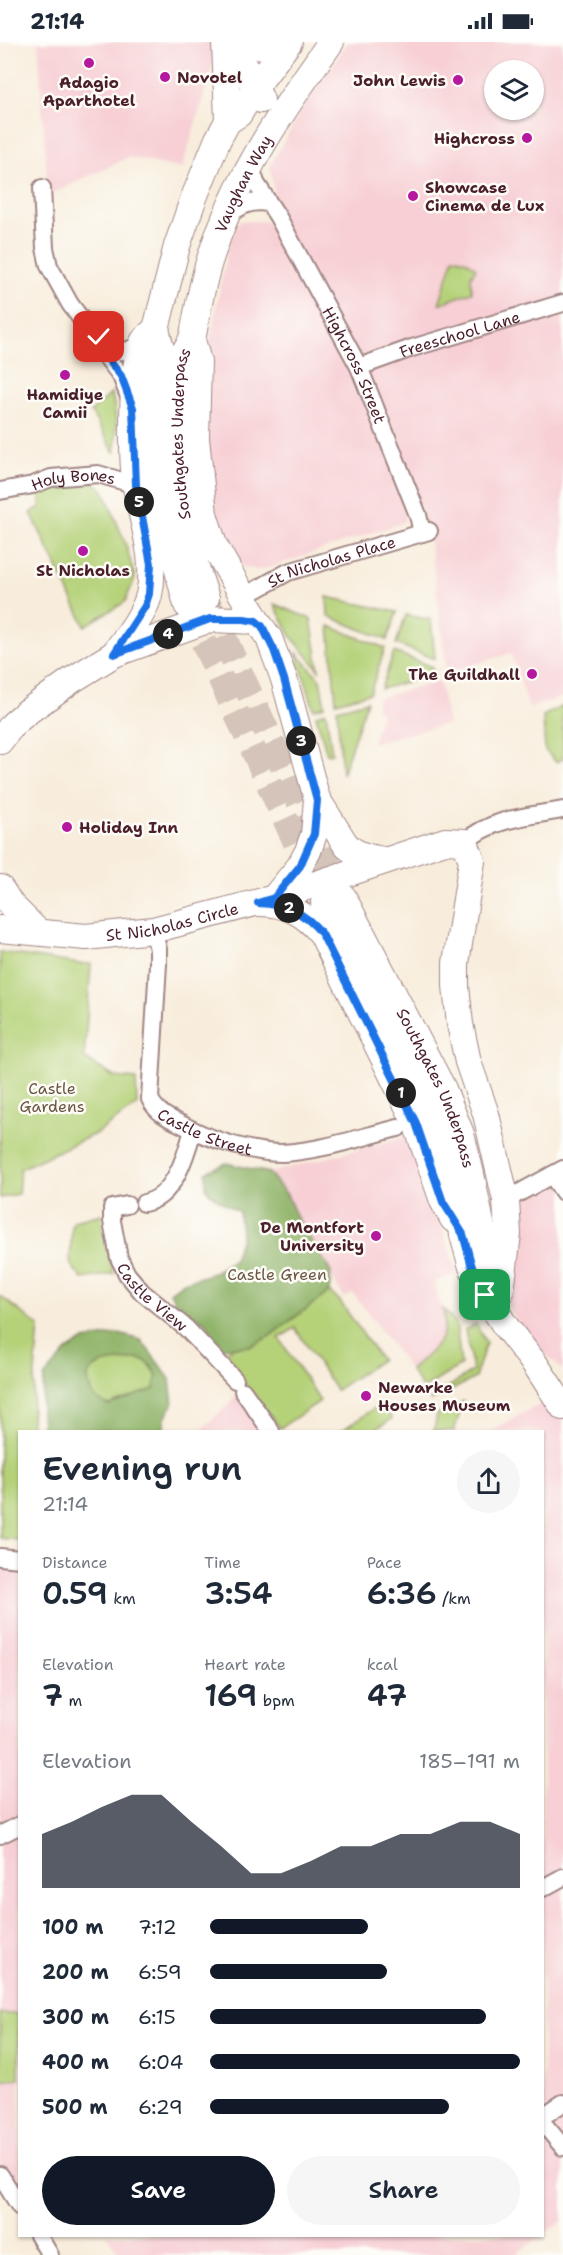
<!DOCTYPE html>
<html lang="en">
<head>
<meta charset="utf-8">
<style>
  :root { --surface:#fff; --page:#f6f6f7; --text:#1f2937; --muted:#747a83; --accent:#111827 }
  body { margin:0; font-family:"Shantell Sans",sans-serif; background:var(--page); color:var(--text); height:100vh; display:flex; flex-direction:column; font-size:22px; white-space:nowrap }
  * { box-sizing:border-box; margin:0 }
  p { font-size:20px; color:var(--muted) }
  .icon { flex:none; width:33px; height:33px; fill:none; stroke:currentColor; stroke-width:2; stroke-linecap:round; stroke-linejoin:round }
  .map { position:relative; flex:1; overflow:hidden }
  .side { position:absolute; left:18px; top:1388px; width:526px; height:807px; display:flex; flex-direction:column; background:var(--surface); border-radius:0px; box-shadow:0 2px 4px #0004 }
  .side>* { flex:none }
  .tools { position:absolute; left:484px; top:18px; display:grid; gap:12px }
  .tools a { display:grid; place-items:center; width:60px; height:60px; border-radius:50%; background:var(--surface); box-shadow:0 2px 4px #0004; font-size:30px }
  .pin { position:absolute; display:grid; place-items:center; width:51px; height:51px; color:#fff; margin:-26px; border-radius:12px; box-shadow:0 3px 9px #0006 }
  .km { position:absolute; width:30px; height:30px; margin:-15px; border-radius:50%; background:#222; color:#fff; font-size:16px; line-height:30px; text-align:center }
  .round { display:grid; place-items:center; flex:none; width:63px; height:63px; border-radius:32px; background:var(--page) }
  .overview { display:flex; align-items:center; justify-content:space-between; height:102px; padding:0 24px }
  h1 { font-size:33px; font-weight:600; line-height:45px }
  .stats { display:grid; grid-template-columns:repeat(3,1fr); gap:9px; height:102px; padding:6px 24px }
  .stats div { display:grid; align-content:center }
  .stats b { font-size:30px; font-weight:600 }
  .stats small { font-size:16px; font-weight:400 }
  .stats p { font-size:16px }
  .chart { height:168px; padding:12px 24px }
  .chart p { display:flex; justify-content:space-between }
  .chart svg { width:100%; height:108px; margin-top:6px; fill:var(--accent); opacity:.7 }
  .button { display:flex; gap:12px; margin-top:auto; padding:12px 24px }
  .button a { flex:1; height:69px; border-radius:36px; background:var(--accent); color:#fff; font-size:24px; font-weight:600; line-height:69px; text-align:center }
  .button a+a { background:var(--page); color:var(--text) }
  ul { padding:0 24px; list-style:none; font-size:20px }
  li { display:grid; grid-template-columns:96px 72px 1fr; align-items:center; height:45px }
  li i { height:15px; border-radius:8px; background:var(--accent) }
  .status { display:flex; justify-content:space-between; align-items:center; height:42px; padding:0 30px; background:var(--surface); direction:ltr }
  .status svg { height:16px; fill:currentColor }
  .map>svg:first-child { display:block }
  .built { fill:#f7cfd4; fill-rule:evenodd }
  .green { fill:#b5d279; stroke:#807852; stroke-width:1.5 }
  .forest { fill:#90b469; stroke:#6d6a4a; stroke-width:1.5; fill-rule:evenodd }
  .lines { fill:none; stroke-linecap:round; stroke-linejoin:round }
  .primary-tunnel { stroke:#d5c4b9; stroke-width:26; stroke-dasharray:26 13; stroke-linecap:butt }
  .street-casing { stroke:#a18684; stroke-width:20 }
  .primary-casing { stroke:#a18684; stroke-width:28 }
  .street { stroke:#fff; stroke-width:16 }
  .primary { stroke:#fff; stroke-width:26 }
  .route-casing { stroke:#fff; stroke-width:12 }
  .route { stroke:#1a73e8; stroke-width:8 }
  .poi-dot { fill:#b5179e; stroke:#fdfcf7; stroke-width:2 }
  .labels { text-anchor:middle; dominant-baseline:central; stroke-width:5; stroke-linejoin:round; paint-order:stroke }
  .poi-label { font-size:16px; font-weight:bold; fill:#4a1f2b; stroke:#fdfcf7; text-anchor:start }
  .street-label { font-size:16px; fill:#4a1f2b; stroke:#fdfcf7 }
  .park-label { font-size:16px; fill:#6a5542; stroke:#fdfcf7 }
</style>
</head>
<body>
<div class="status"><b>21:14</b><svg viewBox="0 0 49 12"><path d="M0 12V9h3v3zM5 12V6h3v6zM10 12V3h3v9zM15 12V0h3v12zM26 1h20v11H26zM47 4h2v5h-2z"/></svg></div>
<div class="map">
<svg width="563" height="2213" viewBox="0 0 563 2213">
  <rect width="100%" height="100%" fill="#fdfcf7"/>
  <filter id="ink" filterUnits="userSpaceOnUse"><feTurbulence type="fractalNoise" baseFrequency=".0167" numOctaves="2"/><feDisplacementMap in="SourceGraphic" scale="12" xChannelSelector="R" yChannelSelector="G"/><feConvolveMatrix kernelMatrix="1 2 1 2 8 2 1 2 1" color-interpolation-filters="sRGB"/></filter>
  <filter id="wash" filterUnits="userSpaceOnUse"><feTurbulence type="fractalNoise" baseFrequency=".008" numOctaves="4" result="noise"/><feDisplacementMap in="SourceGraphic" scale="24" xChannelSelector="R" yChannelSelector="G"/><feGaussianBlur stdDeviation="1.35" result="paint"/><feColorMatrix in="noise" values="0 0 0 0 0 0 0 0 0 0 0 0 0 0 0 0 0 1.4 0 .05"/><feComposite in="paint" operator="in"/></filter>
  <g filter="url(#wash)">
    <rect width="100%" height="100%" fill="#f8eddc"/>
    <path class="built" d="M38,0H210L216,12L182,127L129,115L48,154Z
      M348,0H563V655L529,666L511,611L447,631L430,500L422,491V468L278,175L270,124L301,69ZM495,28H534V68H495Z
      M239,179H264L278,184L357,328L390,411L406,471L404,480L271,525L257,528L242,524L229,504L212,458L204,371L207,314L229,201Z
      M439,639L448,682L372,701L382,669L375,667L378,656Z
      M411,1093L457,1232L434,1240L446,1281L444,1291L434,1307L410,1328L353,1251L344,1256L297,1176L287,1153L269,1131Z
      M563,1127V1328L531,1299L515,1276L501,1249L506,1158Z
      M237,1354L261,1389H200Z
      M543,1361L552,1374L563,1368V2178L543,2193V1389H490Z
      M0,1526L20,1528L19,2157L0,2124Z
      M107,2193H543L515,2213H120Z"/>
    <path class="green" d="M454,215L467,219L476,226L471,234L472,250L439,262Z
      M112,351C116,371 118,391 114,410L91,370Z
      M92,438L104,449L126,503L135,536L125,560L85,584L31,471L41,464L39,451Z
      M327,555L397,570L387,598L328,574Z
      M274,562L311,577L319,628L291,594Z
      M406,573L431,578L435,617L396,602Z
      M329,584L385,606L370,651L336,660Z
      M296,610L320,637L325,664L314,667Z
      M394,610L432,625L433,633L381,647Z
      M367,659L342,732L337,667Z
      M563,664V717L556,720L545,708L543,674Z
      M326,670L332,711L327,712L316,673Z
      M0,910L80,922H91L84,1016L114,1035L136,1037L137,1063L97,1091L20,1127L18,1152L0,1156Z
      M102,1172L104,1197L114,1232L82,1237L71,1223L70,1219L72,1184L74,1179Z
      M329,1250L339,1258L381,1318L336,1348L295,1286L279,1296L320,1359L280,1386L222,1313L234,1305L250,1304L268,1295Z
      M0,1254L39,1284L30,1389H20L19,1498L0,1496Z
      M443,1267L456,1281L461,1323L423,1347L410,1328C432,1308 450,1299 443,1267Z
      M476,1282L486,1301L475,1336L431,1359L430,1357L473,1329L465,1288Z
      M136,1317C148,1317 151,1324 157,1333L154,1347L109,1363C93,1358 88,1349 88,1332C97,1317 120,1320 136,1317Z
      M463,1360L454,1389H434L437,1372Z
      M382,1361L392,1377L372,1389H341Z
      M0,1972H19V2037L0,2039Z"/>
    <path class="forest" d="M226,1121L269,1131L287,1153L297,1176L331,1230L329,1250L268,1295L250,1304L219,1306L207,1282L177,1263L170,1250L184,1240L211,1232L234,1218L241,1195L239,1170C225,1161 218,1160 206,1147V1130Z
      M119,1292L141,1298L170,1337L173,1362L165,1376L164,1389H42L41,1368L44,1335L67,1309L84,1298ZM136,1317C148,1317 151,1323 157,1333L154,1347L109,1363C93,1358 88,1349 88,1333C97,1317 120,1320 136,1317Z"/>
  </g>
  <g filter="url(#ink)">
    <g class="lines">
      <path class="primary-tunnel" d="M207,559L343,855
        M187,564L311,833"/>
      <g class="street-casing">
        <g id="street">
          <path id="s1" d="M251,125L256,141L278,175L359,325L418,473L422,491"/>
          <path d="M42,146L45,206L49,224L70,262L90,289L94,299L121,334L130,357"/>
          <path d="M228,173C242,163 251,158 268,161"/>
          <path d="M99,295C115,310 121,315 141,301"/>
          <path id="s2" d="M359,325L412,306L563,261"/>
          <path id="s3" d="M0,449L33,443L51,436L98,432L136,443"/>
          <path id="s4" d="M243,555L288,530L429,489"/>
          <path d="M465,800C491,776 530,774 563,768"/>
          <path id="s5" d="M153,888L158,907V922L150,1057C157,1072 171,1077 185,1084C211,1098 253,1111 282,1111C321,1109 361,1095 398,1086"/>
          <path d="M552,1133L563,1150"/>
          <path d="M506,1158L563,1127"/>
          <path d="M144,1161C174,1156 186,1113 193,1088"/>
          <path id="s6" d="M127,1163L112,1166V1179L119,1216L127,1232L142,1250L186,1286L235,1338"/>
          <path d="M243,1349L271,1389"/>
          <path d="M0,1515L20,1517"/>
          <path d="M0,1793L20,1783"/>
          <path d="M543,1846L563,1835"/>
          <path d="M543,2074L563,2061"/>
          <path d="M543,2081L563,2105"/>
          <path d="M0,2133L20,2165"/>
          <path d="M38,2193L50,2213"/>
        </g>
      </g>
      <g class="primary-casing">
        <g id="primary">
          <path d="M225,0L228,79"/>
          <path d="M226,0L242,18L261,58"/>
          <path d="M227,0L254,4L283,0"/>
          <path id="s7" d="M206,556C183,491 173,423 178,354C178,343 177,329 181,318C183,309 191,303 193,293C198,267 202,240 211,214C236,135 284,66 331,0"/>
          <path d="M187,563L162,467L159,440L157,372L162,311L156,287L177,204L193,158L218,97L228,79L239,72L256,44L289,0"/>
          <path d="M114,612C127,594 143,575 149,553C157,518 142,479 136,445C132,421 130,318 143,300C146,295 152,291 156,287"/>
          <path d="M0,699L13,682L27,670L72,638L114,612L210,577L257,579"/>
          <path d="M317,757L346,803C357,814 369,815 383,818"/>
          <path d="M0,846L11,863L38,890"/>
          <path id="s8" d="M343,855L443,1047L461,1092L471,1132L482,1186L498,1239"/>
          <path d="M274,856L445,799L465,800L472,819L456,921V944L460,982L468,1020L486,1072L506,1158L508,1192L501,1249"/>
          <path d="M260,861C287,861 306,872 322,892L416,1081L443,1159L453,1177"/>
          <path d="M324,861L426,1056L444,1097L455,1129L463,1193L472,1225L485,1253L506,1285L535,1322L563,1365"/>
          <path id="s9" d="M0,887L86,895L153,888L274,856L300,824L308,809L314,792L317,757L284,637L269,596L257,579L214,503L204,472L196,396L198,320L192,298"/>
        </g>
      </g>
      <use href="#street" class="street"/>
      <use href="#primary" class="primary"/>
    </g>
  </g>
  <g class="lines" filter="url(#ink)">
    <g class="route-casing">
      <path id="route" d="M99,295L90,289L94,299L121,334L133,366L136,443L151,522L149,552L145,564L114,612L210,577H244L256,579L262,584L274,608L284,637L317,758L314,792L300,824L274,856L258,861C285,862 305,870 322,892L416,1081L443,1160L463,1192L472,1225L485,1253"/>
    </g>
    <use href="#route" class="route"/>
  </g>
  <g class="poi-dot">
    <circle cx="89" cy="21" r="6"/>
    <circle cx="165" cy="35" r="6"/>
    <circle cx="458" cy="38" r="6"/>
    <circle cx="527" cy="96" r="6"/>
    <circle cx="413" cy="154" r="6"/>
    <circle cx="65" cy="333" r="6"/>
    <circle cx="83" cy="509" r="6"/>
    <circle cx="532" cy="632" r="6"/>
    <circle cx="67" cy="785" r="6"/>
    <circle cx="376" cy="1194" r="6"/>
    <circle cx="366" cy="1354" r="6"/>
  </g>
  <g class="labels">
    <g class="poi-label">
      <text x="177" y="35">Novotel</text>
      <text x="446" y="38" text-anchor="end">John Lewis</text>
      <text x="89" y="40" text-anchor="middle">Adagio<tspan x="89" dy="18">Aparthotel</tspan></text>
      <text x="515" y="96" text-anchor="end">Highcross</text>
      <text x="425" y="145">Showcase<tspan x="425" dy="18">Cinema de Lux</tspan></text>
      <text x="65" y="352" text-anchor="middle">Hamidiye<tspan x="65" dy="18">Camii</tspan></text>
      <text x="83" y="528" text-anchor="middle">St Nicholas</text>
      <text x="520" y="632" text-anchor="end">The Guildhall</text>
      <text x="79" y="785">Holiday Inn</text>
      <text x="364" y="1185" text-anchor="end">De Montfort<tspan x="364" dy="18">University</tspan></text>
      <text x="378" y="1345">Newarke<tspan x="378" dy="18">Houses Museum</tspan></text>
    </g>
    <g class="street-label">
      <text stroke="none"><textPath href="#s7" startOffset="430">Vaughan Way</textPath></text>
      <text stroke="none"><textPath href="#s2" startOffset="106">Freeschool Lane</textPath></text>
      <text stroke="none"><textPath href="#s1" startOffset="224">Highcross Street</textPath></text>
      <text stroke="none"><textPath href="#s7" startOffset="168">Southgates Underpass</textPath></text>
      <text stroke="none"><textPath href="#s3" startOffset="75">Holy Bones</textPath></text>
      <text stroke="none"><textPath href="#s4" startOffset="96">St Nicholas Place</textPath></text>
      <text stroke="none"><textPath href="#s9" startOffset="174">St Nicholas Circle</textPath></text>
      <text stroke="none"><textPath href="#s8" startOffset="213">Southgates Underpass</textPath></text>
      <text stroke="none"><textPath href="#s5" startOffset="236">Castle Street</textPath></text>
      <text stroke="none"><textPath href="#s6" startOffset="118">Castle View</textPath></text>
    </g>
    <g class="park-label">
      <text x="52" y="1046">Castle<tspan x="52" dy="18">Gardens</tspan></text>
      <text x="277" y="1232">Castle Green</text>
    </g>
  </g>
</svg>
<div class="tools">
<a><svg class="icon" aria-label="layers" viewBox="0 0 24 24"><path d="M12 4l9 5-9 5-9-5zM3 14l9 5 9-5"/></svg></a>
</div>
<div class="pin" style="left:485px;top:1253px;background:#1e9e55"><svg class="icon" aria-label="arrive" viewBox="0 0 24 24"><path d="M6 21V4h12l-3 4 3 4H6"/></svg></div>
<div class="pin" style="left:99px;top:295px;background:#d93025"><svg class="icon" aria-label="check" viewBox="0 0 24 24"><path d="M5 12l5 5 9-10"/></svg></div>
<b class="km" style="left:401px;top:1051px">1</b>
<b class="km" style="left:289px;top:866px">2</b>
<b class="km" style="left:301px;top:699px">3</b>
<b class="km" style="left:168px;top:592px">4</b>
<b class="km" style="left:139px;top:460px">5</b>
<section class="side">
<div class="overview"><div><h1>Evening run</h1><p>21:14</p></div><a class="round"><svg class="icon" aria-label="share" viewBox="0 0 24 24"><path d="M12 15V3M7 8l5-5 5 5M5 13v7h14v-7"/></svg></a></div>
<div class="stats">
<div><p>Distance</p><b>0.59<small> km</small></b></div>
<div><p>Time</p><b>3:54</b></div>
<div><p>Pace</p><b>6:36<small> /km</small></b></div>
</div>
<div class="stats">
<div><p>Elevation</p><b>7<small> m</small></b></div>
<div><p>Heart rate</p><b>169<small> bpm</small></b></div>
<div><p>kcal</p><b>47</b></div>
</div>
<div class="chart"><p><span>Elevation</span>185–191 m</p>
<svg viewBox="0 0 160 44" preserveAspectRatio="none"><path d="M0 44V22L10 17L20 11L30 6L40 6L50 17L60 27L70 38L80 38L90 33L100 27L110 27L120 22L130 22L140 17L150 17L160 22V44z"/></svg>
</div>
<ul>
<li><b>100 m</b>7:12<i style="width:51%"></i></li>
<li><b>200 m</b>6:59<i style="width:57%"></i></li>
<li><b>300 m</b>6:15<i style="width:89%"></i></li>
<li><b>400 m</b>6:04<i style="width:100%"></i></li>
<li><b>500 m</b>6:29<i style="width:77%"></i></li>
</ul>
<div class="button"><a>Save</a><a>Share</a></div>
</section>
</div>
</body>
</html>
